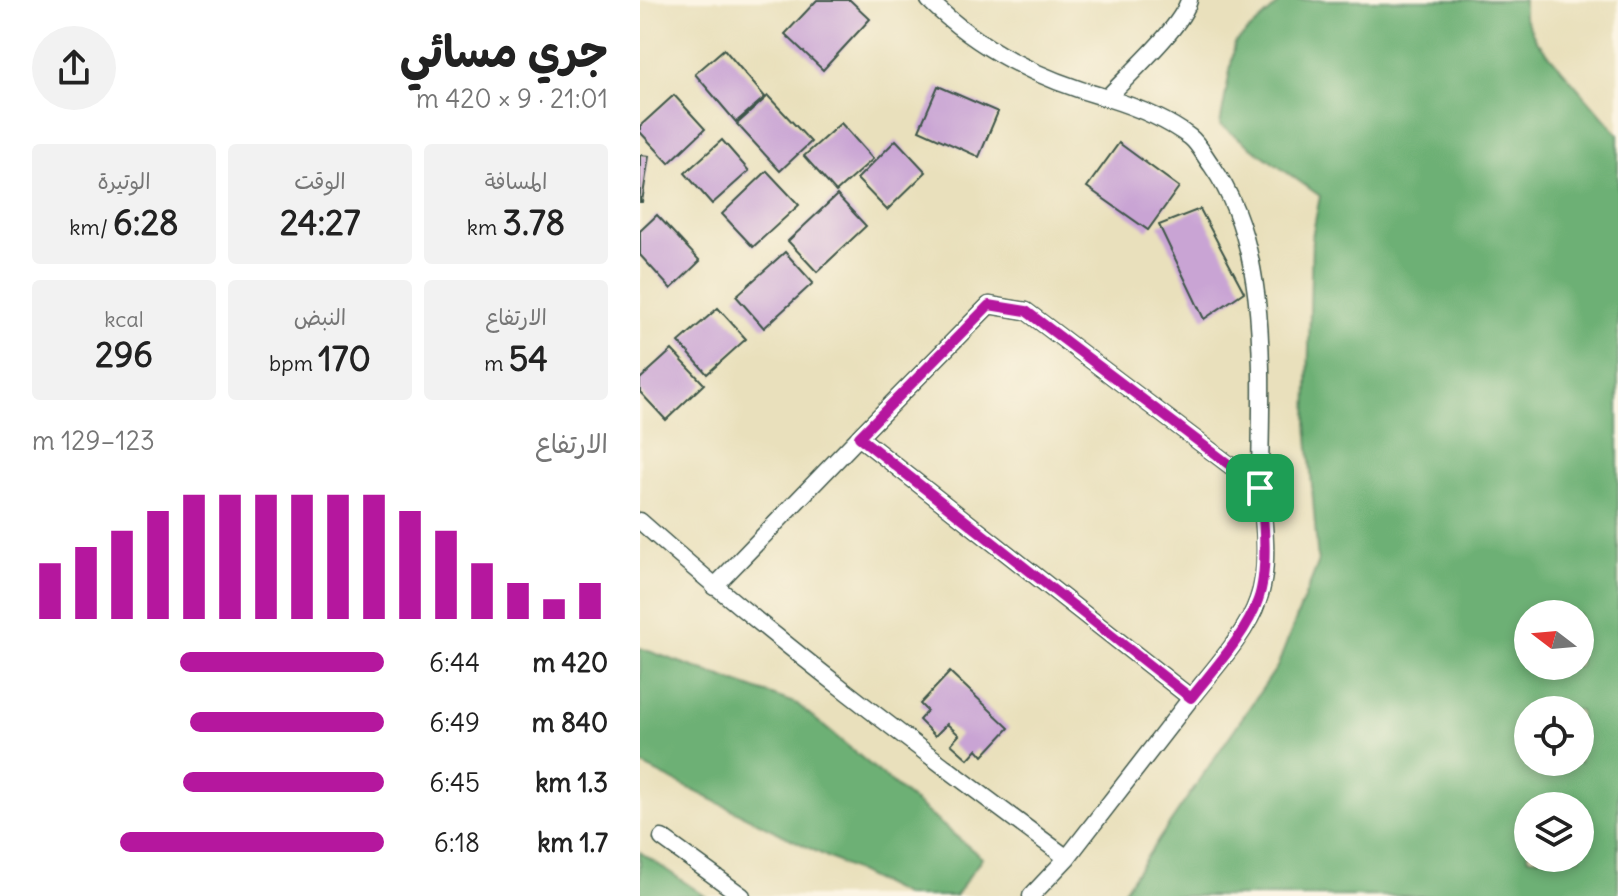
<!DOCTYPE html>
<html lang="ar">
<head>
<meta charset="utf-8">
<style>
  :root { --surface:#fff; --page:#f2f2f2; --text:#222; --muted:#767676; --accent:#b5179e }
  body { margin:0; font-family:Delius,"Playpen Sans Arabic",sans-serif; background:var(--page); color:var(--text); direction:rtl; height:100vh; display:flex; flex-direction:column; font-size:30px; white-space:nowrap }
  * { box-sizing:border-box; margin:0 }
  p { font-size:26px; color:var(--muted) }
  .icon { flex:none; width:44px; height:44px; fill:none; stroke:currentColor; stroke-width:2; stroke-linecap:round; stroke-linejoin:round }
  .map { position:relative; flex:1; overflow:hidden; direction:ltr }
  .side { display:flex; flex-direction:column; background:var(--surface); width:640px }
  .side>* { flex:none }
  .needle { width:52px; rotate:286deg }
  .controls { position:absolute; left:874px; top:600px; display:grid; gap:16px }
  .controls a { display:grid; place-items:center; width:80px; height:80px; border-radius:50%; background:var(--surface); box-shadow:0 4px 12px #0003; font-size:40px }
  .pin { position:absolute; display:grid; place-items:center; width:68px; height:68px; color:#fff; margin:-34px; border-radius:16px; box-shadow:0 4px 12px #0006 }
  .round { display:grid; place-items:center; flex:none; width:84px; height:84px; border-radius:42px; background:var(--page) }
  .head { display:flex; align-items:center; justify-content:space-between; height:136px; padding:0 32px }
  h1 { font-size:44px; font-weight:700; line-height:60px }
  .metrics { display:grid; grid-template-columns:repeat(3,1fr); gap:12px; height:136px; padding:8px 32px }
  .metrics div { display:grid; align-content:center; border-radius:8px; background:var(--page); text-align:center }
  .metrics b { font-size:34px; font-weight:700 }
  .metrics small { font-size:22px; font-weight:400 }
  .metrics p { font-size:22px }
  .chart { height:224px; padding:16px 32px }
  .chart p { display:flex; justify-content:space-between }
  .chart svg { width:100%; height:144px; margin-top:8px; stroke:var(--accent); stroke-width:6 }
  ul { padding:0 32px; list-style:none; font-size:26px }
  li { display:grid; grid-template-columns:128px 96px 1fr; align-items:center; height:60px }
  li i { height:20px; border-radius:10px; background:var(--accent) }
  main { display:flex; flex:1; min-height:0 }
  .map>svg:first-child { display:block }
  .forest { fill:#6db074; stroke:#467654; stroke-width:2; fill-rule:evenodd }
  .building { fill:#c9a4d4 }
  .lines { fill:none; stroke-linecap:round; stroke-linejoin:round }
  .minor-casing { stroke:#3d5548; stroke-width:19 }
  .minor { stroke:#fff; stroke-width:16 }
  .route-casing { stroke:#fff; stroke-width:16 }
  .route { stroke:#b5179e; stroke-width:10 }
</style>
</head>
<body>
<main>
<div class="map">
<svg width="978" height="896" viewBox="0 0 978 896">
  <rect width="100%" height="100%" fill="#fcf5e5"/>
  <filter id="ink" filterUnits="userSpaceOnUse"><feTurbulence type="fractalNoise" baseFrequency=".0125" numOctaves="2"/><feDisplacementMap in="SourceGraphic" scale="16" xChannelSelector="R" yChannelSelector="G"/><feConvolveMatrix kernelMatrix="1 2 1 2 8 2 1 2 1" color-interpolation-filters="sRGB"/></filter>
  <filter id="wash" filterUnits="userSpaceOnUse"><feTurbulence type="fractalNoise" baseFrequency=".006" numOctaves="4" result="noise"/><feDisplacementMap in="SourceGraphic" scale="32" xChannelSelector="R" yChannelSelector="G"/><feGaussianBlur stdDeviation="1.8" result="paint"/><feColorMatrix in="noise" values="0 0 0 0 0 0 0 0 0 0 0 0 0 0 0 0 0 1.4 0 .05"/><feComposite in="paint" operator="in"/></filter>
  <g filter="url(#wash)">
    <rect width="100%" height="100%" fill="#e9e0bc"/>
    <path class="forest" d="M643,0H884V17L897,41L978,134V896H480L637,667L678,563L667,423L672,237L680,196L580,125L595,43ZM940,614V666H888V614ZM940,710V762H888V710ZM940,806V858H888V806Z
      M0,648L157,704L342,858L315,896H266L0,764Z
      M0,852L65,896H0Z"/>
    <g id="blocks">
      <path class="building" d="M177,0H210L230,19L183,70L145,34Z
        M84,49L125,97L96,122L55,74Z
        M298,86L358,112L339,157L279,130Z
        M34,95L65,129L29,163L0,132V126Z
        M128,96L171,142L140,171L97,124Z
        M201,123L233,159L196,192L164,156Z
        M82,140L109,171L72,204L45,173Z
        M256,140L286,172L247,210L217,179Z
        M479,143L539,187L508,230L447,187Z
        M0,155L9,156L2,202H0Z
        M127,171L159,205L113,247L82,214Z
        M197,195L226,226L177,272L148,241Z
        M560,209L604,292L564,319L519,225Z
        M17,215L60,261L31,289L0,255V231Z
        M145,252L173,283L124,328L96,296Z
        M78,308L106,339L67,374L39,342Z
        M32,350L64,384L26,420L0,392V379Z
        M310,672L369,728L343,756L337,749L328,759L311,744L319,735L307,724L295,736L279,720L287,711L280,704Z"/>
    </g>
  </g>
  <g filter="url(#ink)">
    <use href="#blocks" fill-opacity="0" stroke="#3d5548" stroke-width="2"/>
    <g class="lines">
      <g class="minor-casing">
        <path id="minor" d="M289,0C339,50 400,79 467,98C488,75 542,27 549,0
          M467,98C496,107 525,118 550,137C559,144 565,157 572,166C633,252 620,387 620,488
          M219,437L349,305L386,311L620,488C624,520 630,569 618,600C607,633 573,670 551,698
          M0,521C136,642 281,750 427,858L391,896
          M74,587L219,437L551,698L427,858
          M22,838L102,896"/>
      </g>
      <use href="#minor" class="minor"/>
    </g>
  </g>
  <g class="lines" filter="url(#ink)">
    <g class="route-casing">
      <path id="route" d="M349,305L386,311L620,488C624,520 629,569 618,600C607,633 573,670 551,698L219,437Z"/>
    </g>
    <use href="#route" class="route"/>
  </g>
</svg>
<div class="controls">
<a><svg class="needle" viewBox="-14 -14 28 28"><path d="M0-13l5 13h-10z" fill="#e53935"/><path d="M0 13l5-13h-10z" fill="#767676"/></svg></a>
<a><svg class="icon" aria-label="locate" viewBox="0 0 24 24"><circle cx="12" cy="12" r="6"/><path d="M12 2v4M12 18v4M2 12h4M18 12h4"/></svg></a>
<a><svg class="icon" aria-label="layers" viewBox="0 0 24 24"><path d="M12 4l9 5-9 5-9-5zM3 14l9 5 9-5"/></svg></a>
</div>
<div class="pin" style="left:620px;top:488px;background:#1e9e55"><svg class="icon" aria-label="arrive" viewBox="0 0 24 24"><path d="M6 21V4h12l-3 4 3 4H6"/></svg></div>
</div>
<section class="side">
<div class="head"><div><h1>جري مسائي</h1><p>21:01 · 9 × 420 m</p></div><a class="round"><svg class="icon" aria-label="share" viewBox="0 0 24 24"><path d="M12 15V3M7 8l5-5 5 5M5 13v7h14v-7"/></svg></a></div>
<div class="metrics">
<div><p>المسافة</p><b>3.78<small> km</small></b></div>
<div><p>الوقت</p><b>24:27</b></div>
<div><p>الوتيرة</p><b>6:28<small> /km</small></b></div>
</div>
<div class="metrics">
<div><p>الارتفاع</p><b>54<small> m</small></b></div>
<div><p>النبض</p><b>170<small> bpm</small></b></div>
<div><p>kcal</p><b>296</b></div>
</div>
<div class="chart"><p><span>الارتفاع</span>123–129 m</p>
<svg viewBox="0 0 160 44" preserveAspectRatio="none"><path d="M5 44V27M15 44V22M25 44V17M35 44V11M45 44V6M55 44V6M65 44V6M75 44V6M85 44V6M95 44V6M105 44V11M115 44V17M125 44V27M135 44V33M145 44V38M155 44V33"/></svg>
</div>
<ul>
<li><b>420 m</b>6:44<i style="width:58%"></i></li>
<li><b>840 m</b>6:49<i style="width:55%"></i></li>
<li><b>1.3 km</b>6:45<i style="width:57%"></i></li>
<li><b>1.7 km</b>6:18<i style="width:75%"></i></li>
</ul>
</section>
</main>
</body>
</html>
